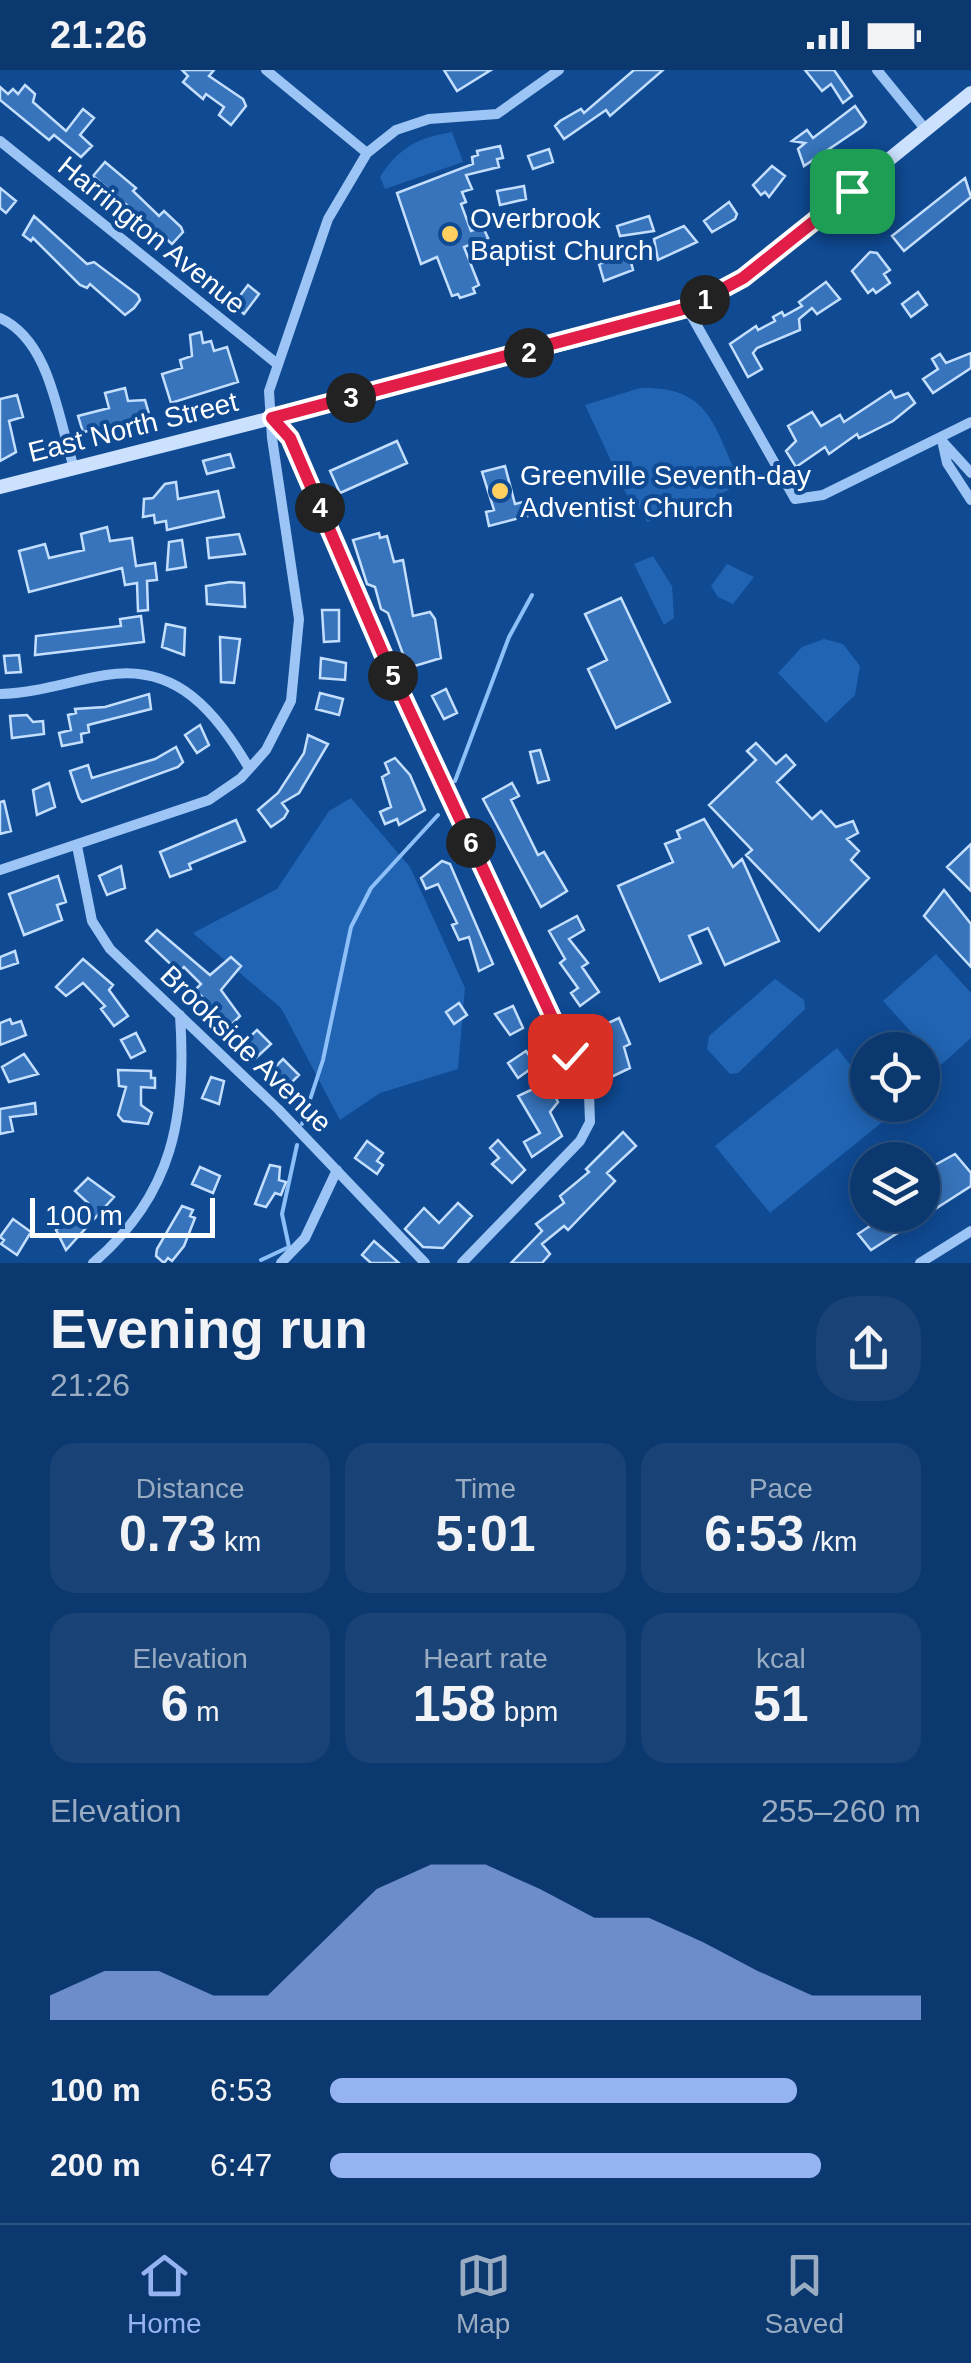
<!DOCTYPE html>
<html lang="en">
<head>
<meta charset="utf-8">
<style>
  :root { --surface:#0b386e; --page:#194376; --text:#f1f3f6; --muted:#9aacc2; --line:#2b5281; --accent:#95b2f1 }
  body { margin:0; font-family:Arial,sans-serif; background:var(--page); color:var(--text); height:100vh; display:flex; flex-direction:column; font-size:38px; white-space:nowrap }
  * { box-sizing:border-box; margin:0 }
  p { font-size:32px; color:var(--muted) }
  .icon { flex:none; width:55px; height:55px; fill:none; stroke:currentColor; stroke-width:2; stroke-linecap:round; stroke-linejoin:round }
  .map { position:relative; height:1193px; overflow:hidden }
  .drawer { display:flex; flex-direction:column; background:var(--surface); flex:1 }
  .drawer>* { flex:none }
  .buttons { position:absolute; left:850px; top:962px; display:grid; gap:20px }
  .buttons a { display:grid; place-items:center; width:90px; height:90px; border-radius:50%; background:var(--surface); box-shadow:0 5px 25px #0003,0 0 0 2px var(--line); font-size:50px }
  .scale { position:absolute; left:30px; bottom:25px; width:185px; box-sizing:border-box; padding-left:10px; border:5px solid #fff; border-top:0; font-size:28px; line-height:35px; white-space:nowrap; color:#fff; -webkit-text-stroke:8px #0f4a93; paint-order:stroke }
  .pin { position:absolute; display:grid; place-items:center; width:85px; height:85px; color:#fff; margin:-42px; border-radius:20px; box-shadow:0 5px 15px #0006 }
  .km { position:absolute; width:50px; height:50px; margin:-25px; border-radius:50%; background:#222; color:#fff; font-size:28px; line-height:50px; text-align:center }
  .round { display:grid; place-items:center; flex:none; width:105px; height:105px; border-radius:40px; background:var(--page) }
  .headline { display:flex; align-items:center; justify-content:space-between; height:170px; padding:0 50px }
  h1 { font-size:55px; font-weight:600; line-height:75px }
  .metrics { display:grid; grid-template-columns:repeat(3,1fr); gap:15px; height:170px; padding:10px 50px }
  .metrics div { display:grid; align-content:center; border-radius:25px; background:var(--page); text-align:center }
  .metrics b { font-size:50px; font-weight:600 }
  .metrics small { font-size:28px; font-weight:400 }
  .metrics p { font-size:28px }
  .chart { height:280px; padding:20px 50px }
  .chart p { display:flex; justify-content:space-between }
  .chart svg { width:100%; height:180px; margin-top:10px; fill:var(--accent); opacity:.7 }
  ul { padding:0 50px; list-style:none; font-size:32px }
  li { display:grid; grid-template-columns:160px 120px 1fr; align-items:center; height:75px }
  li i { height:25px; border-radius:12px; background:var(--accent) }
  .status { display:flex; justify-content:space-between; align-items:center; height:70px; padding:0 50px; background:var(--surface); direction:ltr }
  .status svg { height:28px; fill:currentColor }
  .menu { display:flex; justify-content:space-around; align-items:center; height:140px; border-top:2px solid var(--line); background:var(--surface); font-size:28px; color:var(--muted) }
  .menu a { display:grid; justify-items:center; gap:5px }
  .menu .current { color:var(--accent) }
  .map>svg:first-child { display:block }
  .green { fill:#2064b3 }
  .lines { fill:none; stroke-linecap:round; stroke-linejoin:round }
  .stream { stroke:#8dbff8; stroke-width:4 }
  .building { fill:#3774bc; stroke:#c4dffe; stroke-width:2.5 }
  .minor { stroke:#9cc4f4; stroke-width:10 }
  .secondary { stroke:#cbe1fd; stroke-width:14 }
  .route-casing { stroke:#fff; stroke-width:20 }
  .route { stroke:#e11d48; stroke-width:12 }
  .poi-dot { fill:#ffcf5f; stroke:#0f4a93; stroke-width:4 }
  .labels { text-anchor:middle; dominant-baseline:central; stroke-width:8; stroke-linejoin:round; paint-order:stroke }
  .poi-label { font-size:28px; fill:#fff; stroke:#0f4a93; text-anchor:start }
  .street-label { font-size:28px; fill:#fff; stroke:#0f4a93 }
</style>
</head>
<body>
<div class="status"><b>21:26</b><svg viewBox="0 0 49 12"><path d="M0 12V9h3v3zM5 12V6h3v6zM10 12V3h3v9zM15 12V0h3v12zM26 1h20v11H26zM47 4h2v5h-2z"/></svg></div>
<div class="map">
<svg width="971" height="1193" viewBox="0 0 971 1193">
  <rect width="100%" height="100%" fill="#0f4a93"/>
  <path class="green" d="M452,62L463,92L385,119L380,107C399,77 418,68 452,62Z
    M640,318C712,316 713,357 741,413L679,447L676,444L647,452L638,435L631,434L585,335Z
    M653,486L672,516L674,548L664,555L634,494Z
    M727,494L754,507L733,534L718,527L711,516Z
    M824,569L843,574L860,596L855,625L826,653L778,603L802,577Z
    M351,728L410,797L465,918L458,999L380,1023L340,1050L281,938L193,863L277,819L329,741Z
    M936,884L971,923V968L941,995L883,931Z
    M775,909L804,930L805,939L738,1003L730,1004L707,979L709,966Z
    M837,978L867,1016L868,1035H883L891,1045L770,1143L715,1076Z"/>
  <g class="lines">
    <path class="stream" d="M455,711L509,567L532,525
      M302,1054L323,990L351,857L371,818L438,745
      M261,1190L289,1177L282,1144L297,1075"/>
  </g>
  <path class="building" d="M182,0H214L209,6L243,29L246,36L231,55L219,45L224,37L206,24L203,29L183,12L188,6Z
    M444,0H491L457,21Z
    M634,0H663L610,46L606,40L564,69L555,56L560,51L581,39L584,43Z
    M805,0H834L852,26L843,33L831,14L822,21Z
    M25,15L35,24L33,32L66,61L83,39L94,48L80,65L92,76L81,87L54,65L49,70L0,30V17L8,24L13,19L18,24Z
    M855,36L866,52L863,56L804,96L798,79L805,73L792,71L807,60L813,68Z
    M500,76L503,88L497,89L499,97L466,105L472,119L462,122L466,132L461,134L471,161L483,157L488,168L464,177L479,215L473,218L475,223L460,228L458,224L452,226L437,187L421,194L397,123L473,94L472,87L478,85L477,81Z
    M549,79L553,92L533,99L528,86Z
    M105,92L136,118L133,121L159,146L164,141L181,157L183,162L172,174L93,106Z
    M772,96L785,106L769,127L765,122L761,125L753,115Z
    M965,108L971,127L904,181L892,166Z
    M524,116L526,129L500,135L497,121Z
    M0,118L16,131L6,143L0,138Z
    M729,132L737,144L735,149L712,162L704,151Z
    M34,146L87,194L94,192L138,225L140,230L134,238L125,245L90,214L87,218L80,215L33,168L31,171L23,165Z
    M649,146L654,161L620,166L617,156Z
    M684,156L697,172L658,190L654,169Z
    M870,182L877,183L890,200L884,204L890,213L876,223L873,219L868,223L852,201Z
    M629,184L633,200L604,211L599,194Z
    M826,212L840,229L817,244L812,238L799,249L800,260L757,278L753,283L762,299L748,307L730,274L756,256L758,260L775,251L773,247L782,242L784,246L802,236L799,232Z
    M248,215L259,224L244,244L233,235Z
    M918,222L927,235L911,247L902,234Z
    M201,262L203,273L211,271L214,281L227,277L238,312L171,333L162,304L182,298L180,290L192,286L190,265Z
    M971,283V298L933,323L923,309L938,299L932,289L940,284L946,293Z
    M125,318L128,331L145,330L151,351L145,353L147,360L96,370L93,360L83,362L78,346L109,338L105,323Z
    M891,321L895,328L908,323L915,333L893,351L859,368L857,364L829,384L825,377L796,397L786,381L796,371L788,356L812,342L821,356L840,345L844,352Z
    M17,325L23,347L9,351L16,382L0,391V329Z
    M397,371L407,393L340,423L330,401Z
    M230,384L234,397L207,404L203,391Z
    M505,396L515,434L523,432L527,446L489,456L486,442L494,440L482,402Z
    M176,412L178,429L218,421L224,447L167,460L166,451L155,453L154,445L143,447L144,429L153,428L165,414Z
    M107,457L110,471L132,468L136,496L155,493L157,510L147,511L148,540L138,541L137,513L125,515L122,498L29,522L19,481L45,474L49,488L84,480L81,464Z
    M379,463L380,468L387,466L394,492L403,490L413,546L430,542L435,549L441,588L408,598L388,543L381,539L375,517L367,514L353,470Z
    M239,464L245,484L209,488L207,468Z
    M182,470L186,497L167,500L169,472Z
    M230,512L244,513L245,537L207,534L206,516Z
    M621,528L670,632L616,658L588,599L607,590L585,544Z
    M322,540H339V571L324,572Z
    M141,546L144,572L35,585L36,566L121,556L120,549Z
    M166,554L185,558L184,585L162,577Z
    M220,567L240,569L234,613L221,612Z
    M19,585L21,602L6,603L4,586Z
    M321,588L346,593L345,610L320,608Z
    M446,619L457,643L444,649L432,626Z
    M320,623L343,629L339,645L316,639Z
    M149,624L151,639L88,655L89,662L81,664L82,672L62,676L59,663L71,660L68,645L76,643L75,639L105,637Z
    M27,645L33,652L43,651L44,664L12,668L10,646Z
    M200,655L209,675L197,683L185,665Z
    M308,665L328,674L299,723L282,733L288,741L284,748L271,757L258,740L278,723L304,683Z
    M756,673L776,694L786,685L795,695L777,712L812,749L821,741L836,757L853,751L858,763L847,769L859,781L851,790L869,808L819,861L746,785L752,780L709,735L756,690L747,681Z
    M176,677L183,692L178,697L82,732L79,728L70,701L88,695L92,708L155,689Z
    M540,680L549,710L538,713L530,682Z
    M395,688L410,705L425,740L399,755L397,749L385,754L380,742L391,737L382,707L389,703L385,693Z
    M49,713L55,737L37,745L33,720Z
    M512,713L519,726L511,730L538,785L544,782L567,821L541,837L483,729Z
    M4,731L11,761L0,764V732Z
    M704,749L733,797L742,789L779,871L725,895L708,858L689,866L701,893L660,911L618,816L673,792L665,774L680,768L677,761Z
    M236,750L245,771L189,794L191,799L170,807L160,782Z
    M971,774V821L947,797Z
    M442,791L450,794L493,894L479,901L469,867L459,870L452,855L457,853L438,814L426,819L421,808Z
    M121,796L125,818L107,825L99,806Z
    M58,806L66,832L57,835L62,850L24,865L9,824Z
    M944,820L971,854V897L924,846Z
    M577,846L584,860L569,869L588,893L582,897L599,922L580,936L571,923L578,918L560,893L565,889L549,861Z
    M157,860L210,905L231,887L241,896L221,920L240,946L228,958L217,947L220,944L195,920L201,914L184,897L179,902L146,871Z
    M15,881L18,893L0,899V887Z
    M83,889L113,915L109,920L128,946L114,956L101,939L105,936L83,913L66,926L56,917Z
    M459,933L467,945L454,954L446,942Z
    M513,936L523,958L510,965L495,944Z
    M619,948L630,974L624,977L630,998L605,1010L584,964Z
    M10,949L12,954L21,951L26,965L0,975V953Z
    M257,960L271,974L256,988L243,973Z
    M136,963L145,981L131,988L121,970Z
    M526,981L536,995L518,1008L508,993Z
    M24,984L38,1004L9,1012L2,997Z
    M283,989L299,1005L287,1017L270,1002Z
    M118,1000L151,1001V1008H155V1018L141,1017V1035L152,1043L148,1054L123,1051L118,1045L126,1017L119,1016Z
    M211,1007L224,1011L219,1034L202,1028Z
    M548,1012L558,1032L550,1042L562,1066L532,1087L524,1072L540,1063L518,1026Z
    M35,1033L36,1044L10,1047L13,1061L0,1064V1039Z
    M623,1062L636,1076L607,1103L615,1111L568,1160L564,1156L542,1174L550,1184L542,1193H511L542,1161L536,1154L564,1133L560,1126L589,1102L586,1099Z
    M498,1070L525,1100L512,1113L492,1094L499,1088L490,1078Z
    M367,1071L383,1083L377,1091L383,1095L377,1104L355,1088Z
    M955,1084L971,1103V1116L871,1180L858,1164L870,1156L867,1152L876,1145H922V1125L936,1117L926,1100Z
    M270,1095L280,1097L279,1110L286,1112L281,1125L275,1123L266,1137L255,1134Z
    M200,1097L220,1106L213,1123L192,1114Z
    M88,1108L114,1127L66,1180L56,1160L88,1133L75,1121Z
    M458,1133L472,1146L443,1178L423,1177L405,1159L424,1138L439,1153Z
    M182,1136L193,1140L190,1146L195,1148L184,1176L172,1191L168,1188L164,1193L156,1186L157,1179Z
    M13,1149L31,1162L17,1185L1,1174L4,1170L0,1167Z
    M374,1171L399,1193H371L362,1185Z"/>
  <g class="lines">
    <path class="minor" d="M266,0L367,83
      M877,0L926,60
      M0,71L276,293
      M687,238L795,429L823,425L971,352
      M0,248C51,271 58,349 74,398
      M272,348L290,368L384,586L589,1024L590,1052L580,1071L462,1193
      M942,370L947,393L971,430
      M942,371L971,403
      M0,624C37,623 70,611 106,605C178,593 216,643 249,698
      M77,776L92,851L110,879L278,1039L425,1193
      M0,800L209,730L241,708L266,680L291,631L299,549L272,368L269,321L328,149L367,83L396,60L429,49L497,44L559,0
      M93,1193C173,1125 187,1046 180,945
      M281,1193L305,1168L337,1100
      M920,1193L971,1161"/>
    <path class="secondary" d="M0,417L594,266L687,238L743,208L971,23"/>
  </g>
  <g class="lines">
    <g class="route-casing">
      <path id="route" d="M570,986L384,586L290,368L272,348L687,238L743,208L852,121"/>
    </g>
    <use href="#route" class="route"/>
  </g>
  <g class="poi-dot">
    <circle cx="450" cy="164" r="10"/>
    <circle cx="500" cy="421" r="10"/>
  </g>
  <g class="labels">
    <g class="poi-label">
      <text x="470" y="148">Overbrook<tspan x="470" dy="32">Baptist Church</tspan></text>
      <text x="520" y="405">Greenville Seventh-day<tspan x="520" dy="32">Adventist Church</tspan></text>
    </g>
    <g class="street-label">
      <text transform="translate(152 165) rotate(39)">Harrington Avenue</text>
      <text transform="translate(133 357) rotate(-14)">East North Street</text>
      <text transform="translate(246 979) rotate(44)">Brookside Avenue</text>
    </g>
  </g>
</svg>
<div class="buttons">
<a><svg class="icon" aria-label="locate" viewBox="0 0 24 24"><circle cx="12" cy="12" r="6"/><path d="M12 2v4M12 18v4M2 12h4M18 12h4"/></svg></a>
<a><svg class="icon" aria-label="layers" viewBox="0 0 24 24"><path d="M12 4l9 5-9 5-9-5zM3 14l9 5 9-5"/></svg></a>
</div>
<div class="scale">100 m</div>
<div class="pin" style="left:852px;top:121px;background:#1e9e55"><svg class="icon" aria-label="arrive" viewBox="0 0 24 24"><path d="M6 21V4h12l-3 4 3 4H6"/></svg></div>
<div class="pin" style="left:570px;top:986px;background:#d93025"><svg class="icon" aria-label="check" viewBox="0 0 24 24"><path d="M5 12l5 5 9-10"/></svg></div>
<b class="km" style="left:705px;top:230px">1</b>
<b class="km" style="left:529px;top:283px">2</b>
<b class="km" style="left:351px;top:328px">3</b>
<b class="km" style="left:320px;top:438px">4</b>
<b class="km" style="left:393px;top:606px">5</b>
<b class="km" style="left:471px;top:773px">6</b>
</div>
<section class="drawer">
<div class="headline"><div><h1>Evening run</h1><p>21:26</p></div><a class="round"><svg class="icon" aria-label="share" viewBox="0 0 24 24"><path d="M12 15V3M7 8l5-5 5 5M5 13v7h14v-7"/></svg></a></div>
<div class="metrics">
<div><p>Distance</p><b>0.73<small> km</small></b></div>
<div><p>Time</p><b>5:01</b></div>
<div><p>Pace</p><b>6:53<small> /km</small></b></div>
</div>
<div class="metrics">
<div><p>Elevation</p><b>6<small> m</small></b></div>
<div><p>Heart rate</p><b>158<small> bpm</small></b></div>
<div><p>kcal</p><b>51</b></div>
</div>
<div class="chart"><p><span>Elevation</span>255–260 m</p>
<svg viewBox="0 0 160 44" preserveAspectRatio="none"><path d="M0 44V38L10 32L20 32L30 38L40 38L50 25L60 12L70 6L80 6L90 12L100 19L110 19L120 25L130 32L140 38L150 38L160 38V44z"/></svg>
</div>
<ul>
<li><b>100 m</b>6:53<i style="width:79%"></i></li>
<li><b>200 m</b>6:47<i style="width:83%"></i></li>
</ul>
</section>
<nav class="menu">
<a class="current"><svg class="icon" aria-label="home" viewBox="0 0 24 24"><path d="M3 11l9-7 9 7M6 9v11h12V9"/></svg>Home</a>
<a><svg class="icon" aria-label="map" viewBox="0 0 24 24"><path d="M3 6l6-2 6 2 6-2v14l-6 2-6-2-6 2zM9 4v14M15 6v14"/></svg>Map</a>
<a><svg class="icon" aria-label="saved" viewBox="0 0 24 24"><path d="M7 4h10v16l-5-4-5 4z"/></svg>Saved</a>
</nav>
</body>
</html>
